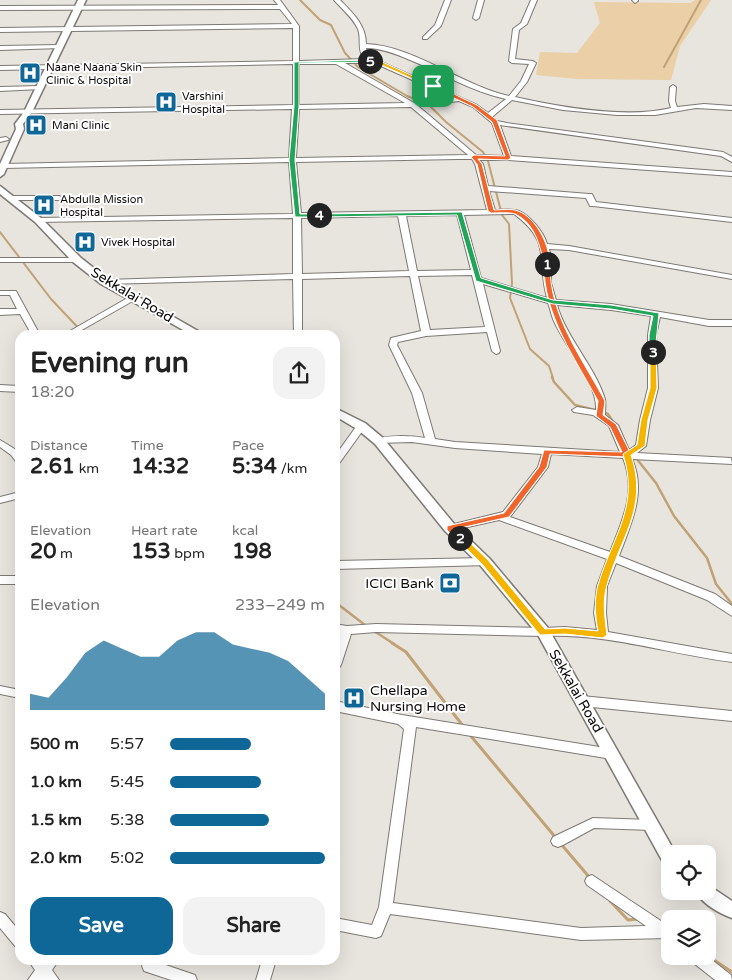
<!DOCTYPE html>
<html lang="en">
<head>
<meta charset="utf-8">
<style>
  :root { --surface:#fff; --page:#f2f2f2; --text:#222; --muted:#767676; --accent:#0f6797 }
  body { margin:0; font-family:"Varela Round",sans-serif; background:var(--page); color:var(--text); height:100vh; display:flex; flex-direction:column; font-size:19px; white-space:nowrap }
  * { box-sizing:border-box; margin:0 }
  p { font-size:16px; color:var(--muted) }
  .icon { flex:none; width:28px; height:28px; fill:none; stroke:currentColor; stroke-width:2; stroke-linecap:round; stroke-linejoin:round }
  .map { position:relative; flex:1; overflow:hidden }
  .panel { position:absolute; left:15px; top:330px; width:325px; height:635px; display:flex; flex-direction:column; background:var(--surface); border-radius:15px; box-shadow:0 5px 20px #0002 }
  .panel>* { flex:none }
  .buttons { position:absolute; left:661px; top:845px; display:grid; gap:10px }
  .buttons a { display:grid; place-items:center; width:55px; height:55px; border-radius:10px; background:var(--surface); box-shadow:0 5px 20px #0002; font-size:25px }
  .pin { position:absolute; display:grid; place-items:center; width:42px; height:42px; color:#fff; margin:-21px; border-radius:10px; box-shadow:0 2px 8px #0006 }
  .km { position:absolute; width:25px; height:25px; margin:-12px; border-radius:50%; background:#222; color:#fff; font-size:14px; line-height:25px; text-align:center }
  .round { display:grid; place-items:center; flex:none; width:52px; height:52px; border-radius:15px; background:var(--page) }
  .overview { display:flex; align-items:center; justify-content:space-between; height:85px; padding:0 15px }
  h1 { font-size:28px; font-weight:700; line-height:38px }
  .stats { display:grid; grid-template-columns:repeat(3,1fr); gap:8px; height:85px; padding:5px 15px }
  .stats div { display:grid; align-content:center }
  .stats b { font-size:21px; font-weight:700 }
  .stats small { font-size:14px; font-weight:400 }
  .stats p { font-size:14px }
  .chart { height:140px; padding:10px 15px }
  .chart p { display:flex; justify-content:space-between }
  .chart svg { width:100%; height:90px; margin-top:5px; fill:var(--accent); opacity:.7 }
  .action { display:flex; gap:10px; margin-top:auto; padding:10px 15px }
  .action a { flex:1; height:58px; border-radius:15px; background:var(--accent); color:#fff; font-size:20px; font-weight:700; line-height:58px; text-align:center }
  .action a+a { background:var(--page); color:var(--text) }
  ul { padding:0 15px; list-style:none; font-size:16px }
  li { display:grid; grid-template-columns:80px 60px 1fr; align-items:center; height:38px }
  li i { height:12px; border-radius:6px; background:var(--accent) }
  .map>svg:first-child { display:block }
  .green { fill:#ebcfa7 }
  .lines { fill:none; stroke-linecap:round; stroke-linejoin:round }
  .stream-far2 { stroke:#c1a275; stroke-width:2 }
  .stream-far1 { stroke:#c1a275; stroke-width:2.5 }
  .stream { stroke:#c1a275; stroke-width:3 }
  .minor-casing { stroke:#7d7974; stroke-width:2 }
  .major-casing { stroke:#7d7974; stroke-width:3 }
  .minor { fill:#fff; fill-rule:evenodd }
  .major { fill:#fff; fill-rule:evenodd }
  .split-1 { fill:#f0652b; stroke:#fff }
  .split-2 { fill:#f0652b; stroke:#fff }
  .split-3 { fill:#f5b400; stroke:#fff }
  .split-4 { fill:#22a559; stroke:#fff }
  .split-5 { fill:#22a559; stroke:#fff }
  .split-6 { fill:#f5b400; stroke:#fff }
  .labels { text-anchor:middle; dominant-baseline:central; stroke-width:4; stroke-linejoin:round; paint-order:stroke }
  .far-poi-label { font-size:11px; fill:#0d0b09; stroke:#fff; text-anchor:start }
  .street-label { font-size:14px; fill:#0d0b09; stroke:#fff }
  .poi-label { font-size:14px; fill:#0d0b09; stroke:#fff; text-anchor:end }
</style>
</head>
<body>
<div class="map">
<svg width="732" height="980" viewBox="0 0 732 980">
  <rect width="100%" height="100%" fill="#e8e4de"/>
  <path class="green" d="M695,0H711L680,46L671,80L577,79L536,75L540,52L577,53L600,23L594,2L691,3Z"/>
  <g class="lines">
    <path class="stream-far2" d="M300,0L320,20L331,25L345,53L358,67L407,96L429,105L446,122L483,152L488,161L502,215L509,224L512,283L510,298L530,349L549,366L553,378
      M664,67L701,0
      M0,232L51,299L85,335"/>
    <path class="stream-far1" d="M552,377L554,382L575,405L595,410
      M603,412L608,414L613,422
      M636,458L656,483L674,516L707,558L716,584L732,604
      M335,602L365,625
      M374,631L394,644"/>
    <path class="stream" d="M392,643L406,652L463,726
      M470,735L556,838
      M561,844L590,878
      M610,901L628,920L638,919
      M708,956L732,972"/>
    <g class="minor-casing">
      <path id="minor" d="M274,0H280L299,26V61L366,59C356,52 362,40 358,29C353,18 342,9 334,0H340C353,13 366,25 366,44C412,45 463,86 509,96L521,81L529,64L512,63L509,61L513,29L521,23L531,0H537L527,24L519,30L515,59L533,61L536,63L527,82L515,97C560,107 626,119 671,108L669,101L670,87L673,85L676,87L675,101L677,107L704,104L732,106V110L696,108L655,115H617L563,110L512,100L492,117L497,121L507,123L723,152L732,157V162L721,156L500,125L511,156L732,172V176L508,160H479L483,164L488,186L589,194H592L596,202L732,218V222L593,206H590L586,198L489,191L495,210C501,210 512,208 519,211C530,216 544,232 547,244L569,246L732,275V279L569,250L549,249L551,257V283L556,300L611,304L709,320H732V326H709L660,317L656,335L658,388L650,420L646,446L637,453L731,458L732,464L632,459C647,492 631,524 619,556L715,594L732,606V616L707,600L616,563L607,586L606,613L608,632L732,654V662C669,654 607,633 543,636L376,632L351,634L341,665L339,668L335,669V648L340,633L335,632V624L347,626L376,624L543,628L565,627L597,630L594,613L597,586L607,559L499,520L450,531L445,528L450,525L503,512L538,467L542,454L455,448L412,442L376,443L374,441C383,434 413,436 425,438L412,393L389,345L391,338L421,331L410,276L302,279V335H294L293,279L105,284L101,282L105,280L293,274V218L38,222L34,220L38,218L293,214L289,162L3,168L0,167V164H3L289,158L292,109L0,114V110L293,105V64L0,70V66L293,61V28L0,32V28L292,24L280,9L0,10V6L278,5ZM366,48C381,48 396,54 410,60C442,73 472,92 506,99L488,113L477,105L368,56ZM345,63H374L453,98L414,103ZM299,64H336L405,103L299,105ZM459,101L473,107L492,123L504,156L476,155L418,106ZM411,107L468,155L296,158L299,109ZM458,159H472L475,164L487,210L301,213L296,162ZM514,214C553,243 536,259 547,298L481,278L464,215ZM457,215L471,270L417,271L406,216ZM398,216L409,271L302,274L301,218ZM472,275L485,327L430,330L418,276ZM483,284L548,303C550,308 551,314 553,319C563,345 598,382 596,410L577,407L572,410L574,412L593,415L609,426L620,452L455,442L435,439L422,393L397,345L398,342L426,336L487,332L492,351L496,354L499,353L500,351ZM557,305L611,310L651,316L648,335V388L640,420L636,445L629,450L618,425L605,415C605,410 606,404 605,399C594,365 567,339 557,305ZM551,454L623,458C637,492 622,521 610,552L510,517L548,467Z
        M445,0H451L441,26L427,39H423V37L435,25Z
        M478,0H484L479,18L476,20L473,18Z
        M632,0H638V1L635,3Z
        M59,45L61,46V48L0,50V46Z
        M39,86L42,88L41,89L0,91V87Z
        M6,137L9,139L8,140L0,142V138Z
        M11,196H59L63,198L59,200H14L10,198Z
        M0,258H77L81,260L77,262H0Z
        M0,291H16L40,335H32L20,314L0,315V309H17L10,295H0Z
        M131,296H134L138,298L73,335H63Z
        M0,385L20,386V392L0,391Z
        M361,423L366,426L338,465L335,466V456L358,424Z
        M0,440L18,451L20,453V464L17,463L11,455L0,447Z
        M20,492V498L0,503V497Z
        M485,558L489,559L490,562L489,565L335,569V561Z
        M0,576H20V584H0Z
        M0,686L20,690V698L0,694Z
        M582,696L732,711V721L582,706L578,704L576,701L578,698Z
        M335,701L402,715L612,749L616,751L618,754L616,757L612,759L416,727L393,903L581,928L646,926L587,885L585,881L587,877L592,875L670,927V938L581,940L390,914L381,936L376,938L335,930V918L372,925L379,907L404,729L398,724L335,711Z
        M593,818L652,820L657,821L658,825L657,829L652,830L594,828L563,845L558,847L553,845L551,841L553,837Z
        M0,912L5,914L20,932V948L15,946L0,928Z
        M689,956H707L731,975L732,980H715L691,961Z
        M28,960H59L52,970L59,980H28L35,970Z
        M151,960L195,975L197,980H171L144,971L142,966L144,961Z
        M262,960H276L270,980H256Z"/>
    </g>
    <g class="major-casing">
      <path id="major" d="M78,0H86L32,112L23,124L24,129L4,174L0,177V164L16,129L15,124L24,112Z
        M0,186L41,218L81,258L109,280L205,335H192L101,284L73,262L35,222L0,194Z
        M335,408L365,423L383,438L455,525L490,559L548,628L676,854H670V866L664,864L538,635L480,565L445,531L375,444L357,429L335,416Z
        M708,885L732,901V918C719,913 702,904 696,891H708Z"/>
    </g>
    <use href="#minor" class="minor"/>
    <use href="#major" class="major"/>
  </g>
  <path class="split-1" d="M431,85H435L477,105L497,120L511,158L508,160L478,159L482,164L494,210C501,210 511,208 518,211C536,217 552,248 549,266L544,264C540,246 535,223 515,214C509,212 498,213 491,213L488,211L477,164L471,157L474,155L505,156L492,122L473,107L431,87Z"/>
  <path class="split-2" d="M547,262L550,264C549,315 582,358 605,401L603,415L616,424L631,454L627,457L550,454L547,467L509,517L456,529L464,538L463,540H457L447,530V526L504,513L539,467L544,450L622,452L610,427L596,416L598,401C575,358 543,314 544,264Z"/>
  <path class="split-3" d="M650,350L656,352L657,388L648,420L645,446L631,455C649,508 620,537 607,585C602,601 605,619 607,635L603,638L565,634L540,635L482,564L456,538L457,536H463L488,560L545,629L565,628L598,631C595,616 594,599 598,585C612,537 640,507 623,454L637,445L641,420L650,388Z"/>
  <path class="split-4" d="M462,212L481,278L553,300L611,305L659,313L655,353L649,352V335L653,316L611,309L553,304L476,281L457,215L319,217L316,215L319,214Z"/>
  <path class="split-5" d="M370,60L372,62L299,63V106L295,160L300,214H319L322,215L319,217H295L289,160L294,106V62Z"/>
  <path class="split-6" d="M370,60H378L435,86L431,87L375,62H368Z"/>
  <defs>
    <g id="hospital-square" transform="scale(1.125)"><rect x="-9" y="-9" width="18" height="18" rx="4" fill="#0f6797" stroke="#fff"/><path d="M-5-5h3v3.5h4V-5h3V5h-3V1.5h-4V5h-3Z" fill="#fff"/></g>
    <g id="bank-square" transform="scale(1.125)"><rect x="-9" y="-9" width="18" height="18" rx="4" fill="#0f6797" stroke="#fff"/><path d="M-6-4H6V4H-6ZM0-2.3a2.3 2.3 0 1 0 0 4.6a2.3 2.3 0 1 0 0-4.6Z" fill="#fff"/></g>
  </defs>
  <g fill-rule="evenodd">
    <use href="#hospital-square" x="30" y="73"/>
    <use href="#hospital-square" x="166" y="102"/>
    <use href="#hospital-square" x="36" y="125"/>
    <use href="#hospital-square" x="44" y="205"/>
    <use href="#hospital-square" x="85" y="242"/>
    <use href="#bank-square" x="450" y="583"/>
    <use href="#hospital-square" x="354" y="698"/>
  </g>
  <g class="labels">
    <g class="far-poi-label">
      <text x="46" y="67">Naane Naana Skin<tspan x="46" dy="13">Clinic &amp; Hospital</tspan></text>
      <text x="182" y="96">Varshini<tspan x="182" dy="13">Hospital</tspan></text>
      <text x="52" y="125">Mani Clinic</text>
      <text x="60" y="199">Abdulla Mission<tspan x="60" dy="13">Hospital</tspan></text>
      <text x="101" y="242">Vivek Hospital</text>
    </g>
    <g class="street-label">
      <text transform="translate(132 295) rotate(31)">Sekkalai Road</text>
      <text transform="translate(576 691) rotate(60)">Sekkalai Road</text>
    </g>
    <g class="poi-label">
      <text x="434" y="583">ICICI Bank</text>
      <text x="370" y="690" text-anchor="start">Chellapa<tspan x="370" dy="16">Nursing Home</tspan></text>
    </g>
  </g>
</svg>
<div class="buttons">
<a><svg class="icon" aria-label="locate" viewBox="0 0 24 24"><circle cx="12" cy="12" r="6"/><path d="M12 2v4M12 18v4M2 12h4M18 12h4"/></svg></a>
<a><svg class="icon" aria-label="layers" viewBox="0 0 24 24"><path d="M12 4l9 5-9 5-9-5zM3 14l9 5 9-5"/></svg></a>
</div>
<div class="pin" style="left:433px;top:86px;background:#1e9e55"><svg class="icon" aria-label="arrive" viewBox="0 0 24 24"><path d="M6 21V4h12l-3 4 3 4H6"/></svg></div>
<b class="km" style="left:547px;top:264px">1</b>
<b class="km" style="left:460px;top:538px">2</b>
<b class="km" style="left:653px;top:352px">3</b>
<b class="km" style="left:319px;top:215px">4</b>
<b class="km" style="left:370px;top:61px">5</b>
<section class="panel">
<div class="overview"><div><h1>Evening run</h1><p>18:20</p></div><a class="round"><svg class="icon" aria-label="share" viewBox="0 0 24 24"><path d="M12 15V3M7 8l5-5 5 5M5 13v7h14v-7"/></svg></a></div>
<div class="stats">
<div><p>Distance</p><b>2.61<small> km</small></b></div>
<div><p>Time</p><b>14:32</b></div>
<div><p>Pace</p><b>5:34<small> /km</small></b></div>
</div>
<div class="stats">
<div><p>Elevation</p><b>20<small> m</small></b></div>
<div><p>Heart rate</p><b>153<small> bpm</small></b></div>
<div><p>kcal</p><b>198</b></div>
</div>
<div class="chart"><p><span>Elevation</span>233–249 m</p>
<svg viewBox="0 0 160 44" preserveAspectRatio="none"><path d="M0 44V36L10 38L20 28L30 16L40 10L50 14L60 18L70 18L80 10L90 6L100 6L110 12L120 14L130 16L140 20L150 28L160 36V44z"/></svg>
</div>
<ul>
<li><b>500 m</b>5:57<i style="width:52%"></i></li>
<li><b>1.0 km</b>5:45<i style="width:59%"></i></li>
<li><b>1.5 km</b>5:38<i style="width:64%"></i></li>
<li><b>2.0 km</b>5:02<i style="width:100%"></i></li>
</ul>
<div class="action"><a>Save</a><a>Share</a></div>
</section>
</div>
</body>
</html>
